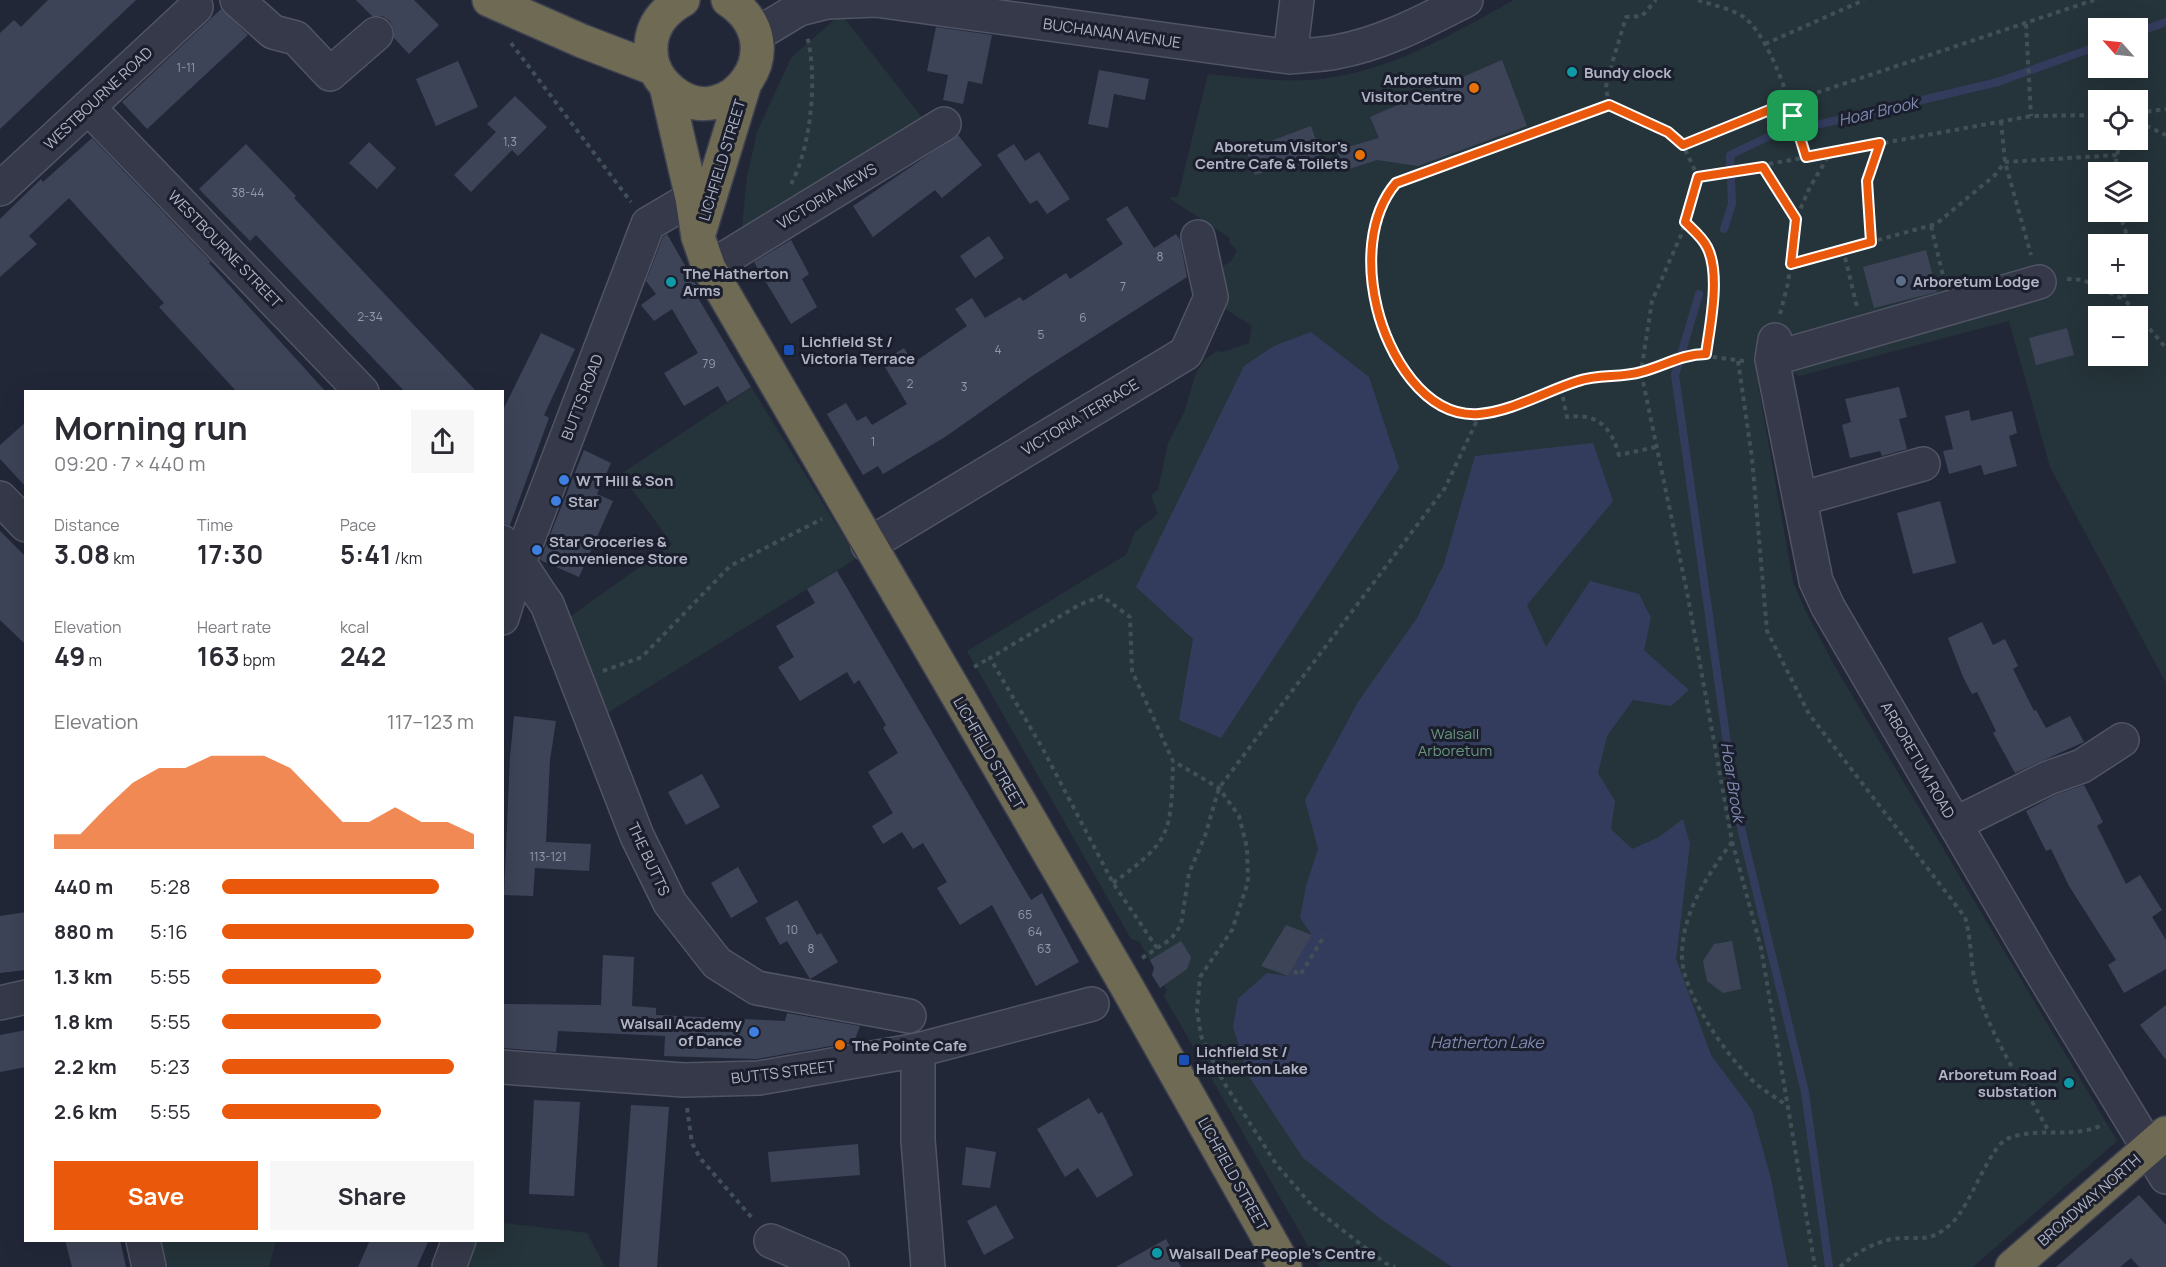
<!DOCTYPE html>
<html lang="en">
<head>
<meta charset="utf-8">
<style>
  :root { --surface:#fff; --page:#f7f7f7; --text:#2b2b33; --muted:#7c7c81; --accent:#ea580c }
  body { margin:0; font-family:Manrope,sans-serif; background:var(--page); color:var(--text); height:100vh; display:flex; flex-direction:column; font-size:22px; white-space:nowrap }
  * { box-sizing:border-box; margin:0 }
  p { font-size:20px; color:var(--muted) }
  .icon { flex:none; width:33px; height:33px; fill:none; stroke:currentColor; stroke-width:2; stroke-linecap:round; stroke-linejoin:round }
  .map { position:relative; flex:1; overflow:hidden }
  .drawer { position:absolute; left:24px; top:390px; width:480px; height:852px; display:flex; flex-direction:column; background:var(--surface); border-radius:0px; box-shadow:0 6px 24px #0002 }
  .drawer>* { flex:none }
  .needle { width:39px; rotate:297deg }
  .tools { position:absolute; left:2088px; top:18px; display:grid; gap:12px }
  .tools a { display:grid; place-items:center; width:60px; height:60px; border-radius:0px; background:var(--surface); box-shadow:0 6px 24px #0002; font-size:30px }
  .pin { position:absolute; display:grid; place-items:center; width:51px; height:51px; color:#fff; margin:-26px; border-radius:12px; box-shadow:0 3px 9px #0006 }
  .round { display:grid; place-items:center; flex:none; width:63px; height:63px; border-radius:0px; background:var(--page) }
  .summary { display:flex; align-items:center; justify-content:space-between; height:102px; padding:0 30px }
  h1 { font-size:33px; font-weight:700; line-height:45px }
  .metrics { display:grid; grid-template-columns:repeat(3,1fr); gap:9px; height:102px; padding:6px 30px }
  .metrics div { display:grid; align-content:center }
  .metrics b { font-size:26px; font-weight:700 }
  .metrics small { font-size:16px; font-weight:400 }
  .metrics p { font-size:16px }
  .chart { height:168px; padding:12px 30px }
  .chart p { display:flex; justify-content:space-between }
  .chart svg { width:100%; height:108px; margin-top:6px; fill:var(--accent); opacity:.7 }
  .button { display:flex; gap:12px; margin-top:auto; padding:12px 30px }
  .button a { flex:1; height:69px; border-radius:0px; background:var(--accent); color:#fff; font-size:24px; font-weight:700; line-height:69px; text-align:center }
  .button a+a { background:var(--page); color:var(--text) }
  ul { padding:0 30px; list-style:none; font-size:20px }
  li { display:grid; grid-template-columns:96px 72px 1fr; align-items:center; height:45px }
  li i { height:15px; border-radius:8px; background:var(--accent) }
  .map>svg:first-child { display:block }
  .green { fill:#25343a; fill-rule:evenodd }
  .water { fill:#343c5d }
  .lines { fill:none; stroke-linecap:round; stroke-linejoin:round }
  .stream { stroke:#343c5d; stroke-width:8 }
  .building { fill:#3e4458 }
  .minor-casing { stroke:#505464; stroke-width:36 }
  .highway-casing { stroke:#3d4150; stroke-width:36 }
  .path { stroke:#415057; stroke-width:4; stroke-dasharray:4.5 4.5; stroke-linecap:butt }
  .minor { stroke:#353949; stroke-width:33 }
  .highway { stroke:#6f6a53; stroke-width:33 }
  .route-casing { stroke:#fff; stroke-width:12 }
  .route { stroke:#ea580c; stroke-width:8 }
  .culture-dot { fill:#0f9aa8; stroke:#1b1f2d; stroke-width:2 }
  .food-dot { fill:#e8710a; stroke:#1b1f2d; stroke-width:2 }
  .service-dot { fill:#5c6f8a; stroke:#1b1f2d; stroke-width:2 }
  .transit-dot { fill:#1a4fb4; stroke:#1b1f2d; stroke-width:2 }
  .shop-dot { fill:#3f7fe0; stroke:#1b1f2d; stroke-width:2 }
  .labels { text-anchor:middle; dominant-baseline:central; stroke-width:6; stroke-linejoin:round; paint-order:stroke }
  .number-label { font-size:12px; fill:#9498aa }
  .street-label { font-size:15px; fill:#b0b4c5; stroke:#1b1f2d }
  .poi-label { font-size:15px; font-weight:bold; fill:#b0b4c5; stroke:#1b1f2d; text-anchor:start }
  .park-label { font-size:15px; fill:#68957c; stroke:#1b1f2d }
  .water-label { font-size:16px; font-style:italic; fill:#808bb1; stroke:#1b1f2d }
</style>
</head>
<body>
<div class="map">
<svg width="2166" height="1267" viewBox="0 0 2166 1267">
  <rect width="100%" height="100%" fill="#222738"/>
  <path class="green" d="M1514,0H2166V683L2050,467L2009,321L1799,376L1782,368L1765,372L1758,384L1793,582L1806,612L1834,665L2117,1141L1973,1267H1320L1164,996L1167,990L1164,985L1139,941L1131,939L967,651L1126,555L1135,532L1158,514L1151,495L1158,490L1168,443L1184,413L1196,373L1205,359L1217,351L1223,352L1249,343L1252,326L1219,305V269L1232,260L1237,250L1229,242L1230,238L1169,198L1178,196L1208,74C1241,77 1276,82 1309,80C1385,75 1449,36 1514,0ZM2098,28H2138V68H2098ZM2098,100H2138V140H2098ZM2098,172H2138V212H2098ZM2098,244H2138V284H2098ZM2098,316H2138V356H2098Z
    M841,14L928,125L740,248L747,177L757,132L791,58Z
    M751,387L857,558L604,715L564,621L672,544L621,474Z
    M503,1223L587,1233L605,1267H467L474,1241L502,1240Z
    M159,1241H276L269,1267H166Z"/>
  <path class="water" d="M1311,332L1369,377L1399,468L1221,738L1179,720L1193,639L1136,587L1244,366L1274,346Z
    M1593,443L1613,501L1527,605L1546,647L1590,581L1639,594L1651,618L1644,650L1689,690L1671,706L1633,700L1607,736L1598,773L1615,801L1611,829L1632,849L1659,837L1683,819L1690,844L1676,959L1711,1055L1752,1110L1771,1179L1788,1267H1452L1382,1220L1303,1158L1248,1075L1233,1027L1238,999L1267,973L1288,976L1312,935L1300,918L1306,886L1318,849L1305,800L1358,702L1417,618L1444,564L1475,456Z"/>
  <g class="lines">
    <path class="stream" d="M2138,32L2166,22
      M1724,229L1732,204L1730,155L1770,136L1998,82L2098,46
      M1699,294L1675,375L1736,807L1805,1092L1829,1267"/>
  </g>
  <path class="building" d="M48,0H136L0,129V33L14,20L21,27Z
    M356,0H414L439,25L409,54L394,38V30L390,21L382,16H372Z
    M221,9L248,35L147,129L122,102Z
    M936,27L992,35L982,84L968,81L963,104L943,100L948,75L927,71Z
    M1502,60L1527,126L1418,166L1377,160L1343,171L1337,150L1379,138L1370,117Z
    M458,61L478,107L436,126L416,79Z
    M1099,70L1149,79L1145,100L1114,94L1108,128L1088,124Z
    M515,96L547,127L518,156L512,150L471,192L454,175L496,132L487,124Z
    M1311,126L1321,155L1287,167L1285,165L1255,175L1246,150Z
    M958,135L982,165L942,198L935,190L873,237L853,206Z
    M92,138L211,262L209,263L326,392H237L159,307L164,303L69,198L29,236L37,244L0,277V219L41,179L43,182Z
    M369,142L396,168L377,189L349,163Z
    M246,144L296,196L294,198L477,392H405L256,235L250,241L199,189Z
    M1014,144L1025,161L1039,152L1070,199L1047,214L1037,200L1030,204L997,155Z
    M1127,206L1154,248L1176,234L1180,240L1187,277L1032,376L945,437L883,474L878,466L863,475L827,414L846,403L857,421L866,416L872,425L907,404L882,362L904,348L913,363L967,326L955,309L972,298L985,318L1020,297L1023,301L1066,273L1070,279L1123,244L1106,219Z
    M667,234L699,290L695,293L751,387L727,402L718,386L684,406L664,373L698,353L672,309L654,321L641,305L656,294L646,281L663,237Z
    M989,236L1004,258L975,278L960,256Z
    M791,240L809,274L802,279L817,307L791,324L754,262Z
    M1926,250L1937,292L1874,308L1863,267Z
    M2067,328L2074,355L2036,365L2029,338Z
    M541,333L575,349L544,415L549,418L510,525L502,524V412Z
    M1899,387L1907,417L1899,419L1907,449L1882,456L1880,451L1850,458L1842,425L1851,422L1845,399Z
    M1969,410L1971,421L2012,411L2017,433L2009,436L2017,466L1984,475L1981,465L1949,474L1943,451L1953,449L1945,416Z
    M26,422V487L0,459V445Z
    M584,450L611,463L597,494L613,501L579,577L540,560Z
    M1940,501L1956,563L1913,574L1897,513Z
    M0,531L26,557V645L0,620Z
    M837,571L1031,900L1042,893L1079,962L1036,986L992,905L960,925L937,888L947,882L923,843L913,849L902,832L883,844L872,826L893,813L868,772L898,753L883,728L886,725L859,680L854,684L847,672L800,701L778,667L794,657L776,626L815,603L807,589Z
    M1982,622L1993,645L2005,639L2018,666L2013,669L2034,711L2036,710L2046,728L2070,716L2084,742L2015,773L1993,733L1996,731L1977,692L1972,694L1963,677L1948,638Z
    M514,716L556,721L550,760L546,842L591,844L589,871L535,868L533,896L504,895L510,757Z
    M702,774L720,807L686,825L668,792Z
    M2084,785L2103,822L2097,826L2126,884L2140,875L2162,910L2152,917L2166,940V969L2124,993L2108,965L2116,960L2069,886L2051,849L2046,851L2026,811L2055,795Z
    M738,867L758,902L731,918L711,883Z
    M797,900L817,935L821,933L838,962L810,979L787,941L780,945L765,918Z
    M26,912V970L0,973V916Z
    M1286,925L1312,935L1288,976L1261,966Z
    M1181,941L1191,957L1187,969L1160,988L1152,975L1154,968L1150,960Z
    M1732,941L1741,989L1723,993L1707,981L1703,961L1714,944Z
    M603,955L634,957L632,1006L656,1008V1015L785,1021L787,1013L860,1026L854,1042L757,1059L664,1056L665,1036L558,1031L556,1052L502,1048V1004L601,1005Z
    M2166,1005V1060L2140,1025Z
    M26,1030V1067L0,1072V1035Z
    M1089,1098L1098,1114L1102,1112L1133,1175L1097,1198L1078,1168L1065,1177L1037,1129Z
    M534,1100L580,1102L574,1196L529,1194Z
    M631,1105L669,1107L657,1267H619Z
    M858,1144L860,1175L771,1182L768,1152Z
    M966,1147L996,1152L990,1188L962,1185Z
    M2139,1195L2166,1225V1267H2139L2131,1258L2120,1267H2056Z
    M996,1205L1014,1238L984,1255L967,1221Z
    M1166,1239L1181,1267H1116Z
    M65,1240H120L126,1267H72Z
    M370,1240H429L417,1267H358Z"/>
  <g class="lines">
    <g class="minor-casing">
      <path id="minor" d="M237,0L273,32L296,38L330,74L376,34
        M756,35L799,9L827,2L876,0L1290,57C1305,55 1321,55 1336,52C1382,44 1425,21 1466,0
        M1290,57L1297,0
        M88,107L362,392
        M0,189L196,7
        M709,268L944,124
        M1775,340L1772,359L1816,581L1828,607L2039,968L2166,1177
        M1772,359L2039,282
        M0,498L26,525
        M1800,499L1923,464
        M502,542C521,561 531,583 547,604L637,836L670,903L717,963L757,988L909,1016
        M868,545L1186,353L1211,297L1198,237
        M502,618L520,560L648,224L692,198
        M1955,824L2048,778L2082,766L2122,740
        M0,1003L26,997
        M918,1050V1140L928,1267
        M502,1067L684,1080L759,1078L918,1050L1092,1004
        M143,1240L149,1267
        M771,1241L832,1267
        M449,1267L459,1240"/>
    </g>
    <g class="highway-casing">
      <path id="highway" d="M489,0L582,41L655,69
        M683,0C663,11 650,27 651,51C651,67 660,81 672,91C727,137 798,46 728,0
        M666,86L692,198L698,237L709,268L1127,987L1285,1267
        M700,230L745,83
        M2012,1267L2166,1133"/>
    </g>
    <path class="path" d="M1698,0C1711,5 1734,9 1745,18C1774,42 1796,121 1806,157
      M2026,24L2031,116
      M511,43L631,202
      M1765,44L1864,0
      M1609,105L1668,132L1683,145L1698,177L1681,235L1652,301L1641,372C1621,375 1601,376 1582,380C1543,387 1502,422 1461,414C1410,404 1379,331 1372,286C1366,253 1375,207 1396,183Z
      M1609,105L1606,87L1608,77L1626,17L1642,16L1656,0
      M2138,113L2166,109
      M2001,121L2005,162L2031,255
      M2138,122L2166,135
      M1683,145L1789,102L2094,0
      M1763,167L1795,218
      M2114,172L2120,140
      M1698,177L2031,116L2098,115
      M791,184C811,148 818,76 807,36
      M2119,212L2130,244
      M1685,222C1693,230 1702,237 1707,247C1721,274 1710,325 1706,355
      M1931,226L1944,280
      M1871,242L1867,181L1880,143
      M1843,249L1857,307
      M1791,264L1936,224L1995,175L2005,162L2117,155
      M2067,279L2083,280L2125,300
      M2123,284L2125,300L2166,348
      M1780,314L1788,283L1796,219L1810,187L1831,152
      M1738,361L1752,458L1767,631L1809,714L1965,917C1972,941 1970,964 1976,986C1990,1037 2024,1085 2049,1132
      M1744,361L1690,354L1641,372L1687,592L1732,841L1761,948L1815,1267
      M1561,388L1567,417C1598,413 1611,427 1619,455L1656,447
      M974,667L990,658
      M603,671L642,657L730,566L822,519
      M1732,842C1707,876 1681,914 1682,958C1683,993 1725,1053 1749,1077C1759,1088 1774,1096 1786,1105
      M1113,883C1172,840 1171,833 1173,762
      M1157,948L1113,883L1044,751L990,658L1079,605L1102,596L1130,617L1132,671L1173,761L1219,788L1239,816L1247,848L1248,882L1232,930L1200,977L1197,1010L1201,1036L1223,1081L1276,1164L1314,1208L1385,1263L1395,1267
      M1142,958L1171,939L1181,925L1189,873L1205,836L1219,788L1445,488L1480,414
      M1294,971L1300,975L1325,935
      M687,1108L692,1143L700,1158L753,1219
      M1840,1267C1854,1254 1872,1243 1892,1239C1918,1235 1928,1245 1951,1224C1971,1206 1989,1145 2009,1138C2041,1126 2074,1140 2104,1124"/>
    <use href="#minor" class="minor"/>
    <use href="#highway" class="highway"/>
  </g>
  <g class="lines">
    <g class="route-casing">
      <path id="route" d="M1789,102L1806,157L1880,143L1867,181L1871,242L1791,264L1796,219L1763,167L1698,177L1685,222C1693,230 1702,237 1707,247C1721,274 1710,325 1706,354C1682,354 1664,366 1641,372C1621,378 1598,374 1578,381C1546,391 1513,411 1479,414C1424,418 1388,354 1377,308C1367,267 1368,216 1396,183L1609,105L1668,132L1683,145Z"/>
    </g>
    <use href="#route" class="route"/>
  </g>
  <g class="culture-dot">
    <circle cx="1572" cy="72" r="6"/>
    <circle cx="671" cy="282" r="6"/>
    <circle cx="2069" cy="1083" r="6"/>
    <circle cx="1157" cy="1253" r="6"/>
  </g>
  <g class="food-dot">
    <circle cx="1474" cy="88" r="6"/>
    <circle cx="1360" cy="155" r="6"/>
    <circle cx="840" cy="1045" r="6"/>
  </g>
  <circle class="service-dot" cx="1901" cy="281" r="6"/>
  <g class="transit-dot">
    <rect x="783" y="344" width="12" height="12" rx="3"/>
    <rect x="1178" y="1054" width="12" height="12" rx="3"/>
  </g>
  <g class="shop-dot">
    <circle cx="564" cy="480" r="6"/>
    <circle cx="556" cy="501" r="6"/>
    <circle cx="537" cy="550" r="6"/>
    <circle cx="754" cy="1032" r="6"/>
  </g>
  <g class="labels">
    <g class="number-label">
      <text x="186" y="67">1-11</text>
      <text x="510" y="141">1,3</text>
      <text x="248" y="192">38-44</text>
      <text x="1160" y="256">8</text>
      <text x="1123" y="286">7</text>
      <text x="370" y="316">2-34</text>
      <text x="1083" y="317">6</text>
      <text x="1041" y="334">5</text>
      <text x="998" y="349">4</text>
      <text x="709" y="363">79</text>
      <text x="910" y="383">2</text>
      <text x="964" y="386">3</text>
      <text x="873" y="441">1</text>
      <text x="548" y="856">113-121</text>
      <text x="1025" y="914">65</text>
      <text x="792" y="929">10</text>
      <text x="1035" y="931">64</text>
      <text x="811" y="948">8</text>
      <text x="1044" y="948">63</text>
    </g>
    <g class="street-label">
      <text transform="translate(1112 33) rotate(8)">BUCHANAN AVENUE</text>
      <text transform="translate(98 98) rotate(-43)">WESTBOURNE ROAD</text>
      <text transform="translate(722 160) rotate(-73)">LICHFIELD STREET</text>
      <text transform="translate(827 196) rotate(-31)">VICTORIA MEWS</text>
      <text transform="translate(225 249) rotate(46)">WESTBOURNE STREET</text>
      <text transform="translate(582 397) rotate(-69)">BUTTS ROAD</text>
      <text transform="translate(1080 417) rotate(-31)">VICTORIA TERRACE</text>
      <text transform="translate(989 753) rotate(60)">LICHFIELD STREET</text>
      <text transform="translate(1918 760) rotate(60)">ARBORETUM ROAD</text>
      <text transform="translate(649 859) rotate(65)">THE BUTTS</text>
      <text transform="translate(783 1072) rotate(-7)">BUTTS STREET</text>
      <text transform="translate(1233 1174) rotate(61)">LICHFIELD STREET</text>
      <text transform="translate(2089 1200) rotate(-41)">BROADWAY NORTH</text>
    </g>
    <g class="poi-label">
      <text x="1584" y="72">Bundy clock</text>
      <text x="1462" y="79" text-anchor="end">Arboretum<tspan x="1462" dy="17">Visitor Centre</tspan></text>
      <text x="1348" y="146" text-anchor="end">Aboretum Visitor's<tspan x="1348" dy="17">Centre Cafe &amp; Toilets</tspan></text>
      <text x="683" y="273">The Hatherton<tspan x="683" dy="17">Arms</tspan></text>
      <text x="1913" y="281">Arboretum Lodge</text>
      <text x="801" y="341">Lichfield St /<tspan x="801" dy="17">Victoria Terrace</tspan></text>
      <text x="576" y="480">W T Hill &amp; Son</text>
      <text x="568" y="501">Star</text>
      <text x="549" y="541">Star Groceries &amp;<tspan x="549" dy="17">Convenience Store</tspan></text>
      <text x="742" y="1023" text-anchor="end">Walsall Academy<tspan x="742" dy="17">of Dance</tspan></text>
      <text x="852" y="1045">The Pointe Cafe</text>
      <text x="1196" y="1051">Lichfield St /<tspan x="1196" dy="17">Hatherton Lake</tspan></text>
      <text x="2057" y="1074" text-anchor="end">Arboretum Road<tspan x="2057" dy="17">substation</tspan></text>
      <text x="1169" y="1253">Walsall Deaf People's Centre</text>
    </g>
    <g class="park-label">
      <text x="1455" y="733">Walsall<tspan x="1455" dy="17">Arboretum</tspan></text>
    </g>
    <g class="water-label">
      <text transform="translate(1878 111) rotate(-13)">Hoar Brook</text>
      <text transform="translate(1733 782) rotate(81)">Hoar Brook</text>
      <text x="1487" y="1042">Hatherton Lake</text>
    </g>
  </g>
</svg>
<div class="tools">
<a><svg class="needle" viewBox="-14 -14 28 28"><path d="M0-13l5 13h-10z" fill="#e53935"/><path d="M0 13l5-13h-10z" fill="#7c7c81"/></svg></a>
<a><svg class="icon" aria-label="locate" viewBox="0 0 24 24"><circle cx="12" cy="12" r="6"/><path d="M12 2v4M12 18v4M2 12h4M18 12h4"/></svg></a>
<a><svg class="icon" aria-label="layers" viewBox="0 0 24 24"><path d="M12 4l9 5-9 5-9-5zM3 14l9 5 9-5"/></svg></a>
<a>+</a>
<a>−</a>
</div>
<div class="pin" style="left:1793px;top:116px;background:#1e9e55"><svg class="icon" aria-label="arrive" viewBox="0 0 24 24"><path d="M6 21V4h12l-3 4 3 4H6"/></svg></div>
<section class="drawer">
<div class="summary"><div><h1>Morning run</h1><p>09:20 · 7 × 440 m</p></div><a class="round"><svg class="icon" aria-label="share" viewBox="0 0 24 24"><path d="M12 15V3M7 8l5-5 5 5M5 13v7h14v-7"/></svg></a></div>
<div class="metrics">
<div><p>Distance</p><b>3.08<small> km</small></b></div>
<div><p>Time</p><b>17:30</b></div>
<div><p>Pace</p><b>5:41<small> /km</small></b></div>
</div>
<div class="metrics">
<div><p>Elevation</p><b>49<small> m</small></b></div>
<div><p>Heart rate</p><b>163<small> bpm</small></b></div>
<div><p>kcal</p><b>242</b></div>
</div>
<div class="chart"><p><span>Elevation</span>117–123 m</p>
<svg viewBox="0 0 160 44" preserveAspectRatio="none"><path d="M0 44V38L10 38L20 27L30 17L40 11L50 11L60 6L70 6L80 6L90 11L100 22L110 33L120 33L130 27L140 33L150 33L160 38V44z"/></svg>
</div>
<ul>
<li><b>440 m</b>5:28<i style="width:86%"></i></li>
<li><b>880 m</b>5:16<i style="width:100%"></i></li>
<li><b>1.3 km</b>5:55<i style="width:63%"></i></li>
<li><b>1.8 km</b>5:55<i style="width:63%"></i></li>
<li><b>2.2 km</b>5:23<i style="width:92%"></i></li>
<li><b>2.6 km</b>5:55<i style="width:63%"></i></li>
</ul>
<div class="button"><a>Save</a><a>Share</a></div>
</section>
</div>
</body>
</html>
